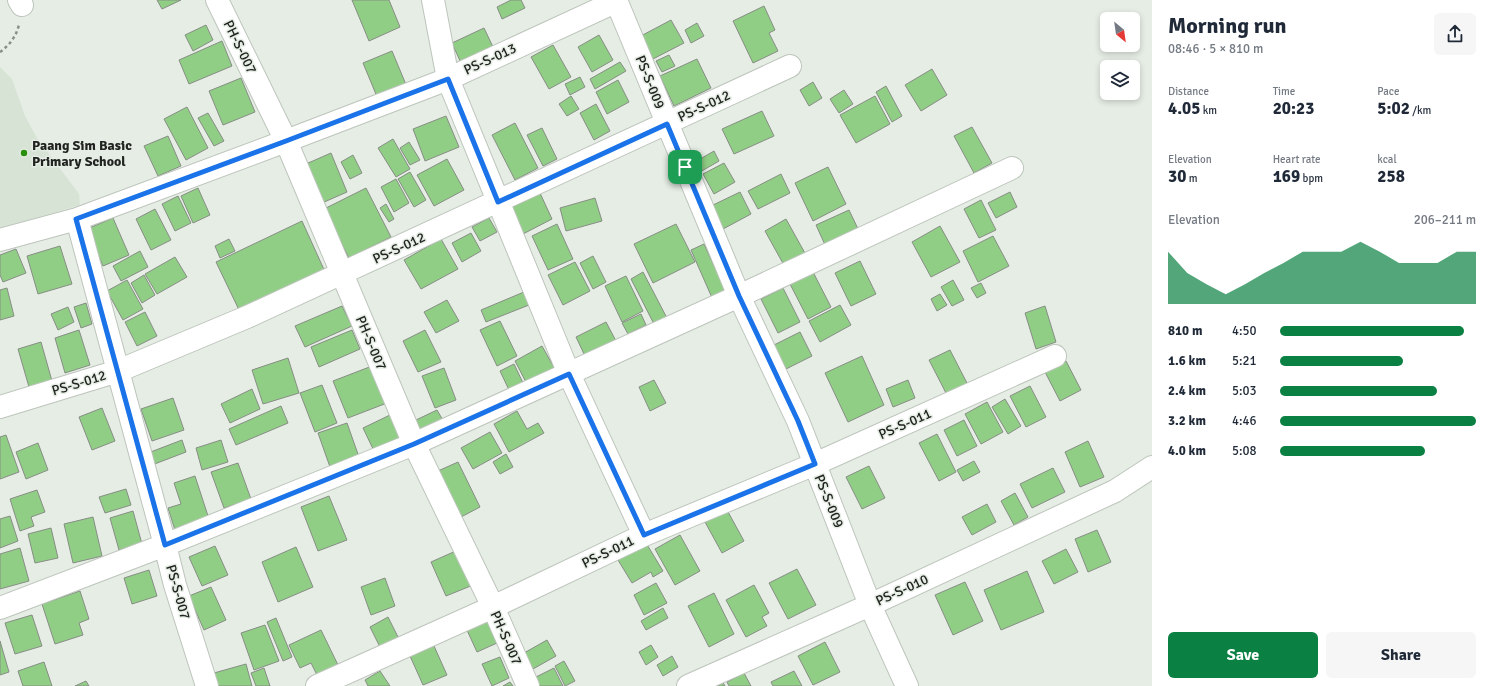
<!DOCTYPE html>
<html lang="en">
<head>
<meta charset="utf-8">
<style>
  :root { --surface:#fff; --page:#f6f6f7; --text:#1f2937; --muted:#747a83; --accent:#0b8043 }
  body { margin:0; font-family:Signika,sans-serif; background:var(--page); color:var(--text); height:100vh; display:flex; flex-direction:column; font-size:15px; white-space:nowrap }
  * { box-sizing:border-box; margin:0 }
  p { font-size:13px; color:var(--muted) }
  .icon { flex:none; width:22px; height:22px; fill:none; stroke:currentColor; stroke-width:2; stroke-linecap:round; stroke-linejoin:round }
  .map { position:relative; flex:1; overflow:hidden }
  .side { display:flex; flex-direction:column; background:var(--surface); width:340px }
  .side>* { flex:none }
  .needle { width:26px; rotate:151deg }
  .tools { position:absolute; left:1100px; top:12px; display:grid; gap:8px }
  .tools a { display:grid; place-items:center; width:40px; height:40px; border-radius:6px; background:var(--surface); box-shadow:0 2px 6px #0003; font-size:20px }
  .pin { position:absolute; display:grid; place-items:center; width:34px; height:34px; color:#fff; margin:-17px; border-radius:8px; box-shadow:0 2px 6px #0006 }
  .round { display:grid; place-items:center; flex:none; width:42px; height:42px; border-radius:6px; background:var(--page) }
  .overview { display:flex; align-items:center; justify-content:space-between; height:68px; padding:0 16px }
  h1 { font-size:22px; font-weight:700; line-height:30px }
  .figures { display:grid; grid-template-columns:repeat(3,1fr); gap:6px; height:68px; padding:4px 16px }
  .figures div { display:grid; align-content:center }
  .figures b { font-size:17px; font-weight:700 }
  .figures small { font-size:11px; font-weight:400 }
  .figures p { font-size:11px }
  .chart { height:112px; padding:8px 16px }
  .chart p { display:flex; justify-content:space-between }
  .chart svg { width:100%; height:72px; margin-top:4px; fill:var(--accent); opacity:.7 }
  .primary-button { display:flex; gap:8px; margin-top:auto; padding:8px 16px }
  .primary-button a { flex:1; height:46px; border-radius:6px; background:var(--accent); color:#fff; font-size:16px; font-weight:700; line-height:46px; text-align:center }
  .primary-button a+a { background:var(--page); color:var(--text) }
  ul { padding:0 16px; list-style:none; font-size:13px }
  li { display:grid; grid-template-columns:64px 48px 1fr; align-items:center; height:30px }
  li i { height:10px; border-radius:5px; background:var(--accent) }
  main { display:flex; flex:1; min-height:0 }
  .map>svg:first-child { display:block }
  .built { fill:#d7e4d5 }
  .building { fill:#91ce85; stroke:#878d85 }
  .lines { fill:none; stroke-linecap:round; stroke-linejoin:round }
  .minor-casing { stroke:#bdc5bc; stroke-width:24 }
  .path { stroke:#898f88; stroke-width:2.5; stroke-dasharray:3 3; stroke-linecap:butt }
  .minor { stroke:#fff; stroke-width:22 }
  .route-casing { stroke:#fff; stroke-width:8 }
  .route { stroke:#1a73e8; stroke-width:5 }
  .poi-dot { fill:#2a8f0c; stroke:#e5ede4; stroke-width:1.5 }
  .labels { text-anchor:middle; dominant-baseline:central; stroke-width:3; stroke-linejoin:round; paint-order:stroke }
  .street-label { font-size:14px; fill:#20231f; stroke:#e5ede4 }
  .poi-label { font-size:14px; font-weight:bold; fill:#20231f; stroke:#e5ede4; text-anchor:start }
</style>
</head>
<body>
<main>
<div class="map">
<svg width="1152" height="686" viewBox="0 0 1152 686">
  <rect width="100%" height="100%" fill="#e5ede4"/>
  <path class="built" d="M0,67L12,79L25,116L37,138L79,194L80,205L0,229Z"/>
  <path class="building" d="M157,0H181L162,9Z
    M352,0H389L400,27L369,41Z
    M511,0H521L525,8L502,19L497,7Z
    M764,6L775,30L769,33L778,51L753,63L733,21Z
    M671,20L684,43L651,60L639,37Z
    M697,23L704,36L691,43L685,30Z
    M206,25L213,40L193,51L185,35Z
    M484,28L493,47L461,63L452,43Z
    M599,35L613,60L592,72L578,47Z
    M222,41L232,66L189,84L179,60Z
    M553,45L571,77L549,89L531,57Z
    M392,51L407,87L378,99L363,63Z
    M669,55L675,66L662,72L656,61Z
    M697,59L711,88L674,106L660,76Z
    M620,62L626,71L595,89L590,79Z
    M932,69L947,95L921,111L905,85Z
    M580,77L585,87L570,95L565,84Z
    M241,78L255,112L223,125L209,91Z
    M618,80L629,102L607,114L596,92Z
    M813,82L822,98L809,106L800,90Z
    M886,86L902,116L892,122L876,92Z
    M844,90L853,104L839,113L830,99Z
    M571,96L579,109L567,116L559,104Z
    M875,96L890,124L856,143L840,115Z
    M596,104L610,131L594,140L580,113Z
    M187,107L208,148L186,160L164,119Z
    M762,111L774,136L734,154L722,129Z
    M208,113L224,141L214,146L198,118Z
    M446,116L459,147L425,161L413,129Z
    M515,123L538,168L515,180L492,135Z
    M972,127L992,163L974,173L954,136Z
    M542,128L557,159L543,166L527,135Z
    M168,136L181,166L158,176L144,146Z
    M393,139L410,169L396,177L378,148Z
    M409,142L420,160L410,165L400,148Z
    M714,151L719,161L700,172L695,162Z
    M331,153L347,192L322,203L306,164Z
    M353,155L362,173L350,179L341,162Z
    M447,159L464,190L434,206L417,175Z
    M724,163L735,182L714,194L703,174Z
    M828,167L846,204L813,221L795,183Z
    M410,172L426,200L414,207L398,179Z
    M781,174L790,193L758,209L748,191Z
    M396,179L409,203L394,212L381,187Z
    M198,188L210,215L193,223L181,196Z
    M366,188L391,237L349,258L324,209Z
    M740,192L751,214L723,229L711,206Z
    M1010,192L1017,207L996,218L988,203Z
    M540,193L552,219L521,235L508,209Z
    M178,196L191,223L175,231L162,204Z
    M595,198L602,221L566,231L560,208Z
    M981,200L996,230L979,238L964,209Z
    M386,204L394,219L389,222L380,208Z
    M155,209L171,240L151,250L136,219Z
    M849,210L859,231L826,247L816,225Z
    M113,218L129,255L103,266L87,229Z
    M489,218L497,232L480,241L472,227Z
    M786,219L806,255L785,267L765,231Z
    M302,221L326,274L241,314L216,262Z
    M557,224L573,259L548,270L532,236Z
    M676,224L695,262L653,283L634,244Z
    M940,226L960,262L931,277L912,242Z
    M471,233L481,251L462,262L452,243Z
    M993,236L1009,266L978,282L963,251Z
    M229,239L235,251L220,258L215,246Z
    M441,239L458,269L421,289L404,260Z
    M704,244L727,294L713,300L691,250Z
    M60,246L72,284L38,294L27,256Z
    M16,249L26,273L3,282L0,275V255Z
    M140,251L148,267L121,281L113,266Z
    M593,256L606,282L593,289L580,263Z
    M175,257L187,277L157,294L145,274Z
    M860,261L876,294L851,306L835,273Z
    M575,262L590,291L563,305L548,275Z
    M643,272L668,320L655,326L631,279Z
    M813,272L831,307L808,319L790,284Z
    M144,275L155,295L142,303L131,283Z
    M626,276L643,311L622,322L605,286Z
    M127,280L143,309L123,320L107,291Z
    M953,280L964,300L952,306L941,287Z
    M981,283L986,293L977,298L971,288Z
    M7,288L14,316L0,320V290Z
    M783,288L800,322L778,333L761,299Z
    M524,292L529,305L486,322L481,310Z
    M940,294L947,305L937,311L931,299Z
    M447,300L459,321L436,333L424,312Z
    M86,303L92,324L81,328L74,307Z
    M840,305L851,325L820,342L809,321Z
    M342,306L352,326L305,347L295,326Z
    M1045,306L1056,342L1036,349L1025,313Z
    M68,307L74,322L58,330L51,314Z
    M145,312L157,336L137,346L125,322Z
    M641,314L646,325L628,334L622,323Z
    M500,321L517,356L497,366L480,330Z
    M606,322L616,341L585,356L576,337Z
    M79,330L90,365L65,373L55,338Z
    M352,330L360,349L319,367L311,347Z
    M425,330L441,362L418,372L403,341Z
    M800,332L812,356L786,369L774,345Z
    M41,342L52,381L29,387L18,349Z
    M542,346L556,371L528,386L515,361Z
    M950,350L968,385L947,395L929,360Z
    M862,356L884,405L848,422L825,373Z
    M288,358L299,393L263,404L252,370Z
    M1066,361L1081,390L1060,401L1045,372Z
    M514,364L524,385L510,392L500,371Z
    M372,366L387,403L348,418L333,381Z
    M444,368L456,400L435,408L422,376Z
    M654,380L666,403L650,411L639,387Z
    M908,380L915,398L893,407L886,389Z
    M322,385L337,423L315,432L300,393Z
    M1030,386L1046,417L1026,427L1010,396Z
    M252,389L260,409L230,423L221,404Z
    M173,398L184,430L152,441L141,409Z
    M1005,399L1021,426L1008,434L992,407Z
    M987,402L1003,432L981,444L965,414Z
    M281,406L288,423L236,445L229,429Z
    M102,408L115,441L92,450L79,417Z
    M437,410L444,422L422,433L416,420Z
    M517,411L527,429L538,423L544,433L509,452L494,424Z
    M390,415L402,440L375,453L363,428Z
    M964,420L977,446L957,456L944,430Z
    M347,423L359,457L330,467L318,433Z
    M490,432L502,453L473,469L461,448Z
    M937,434L956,472L939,481L919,443Z
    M6,435L19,472L0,479V437Z
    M182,440L186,452L152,465L148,453Z
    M221,440L228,462L202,470L196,448Z
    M1088,441L1104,477L1080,487L1065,452Z
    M38,443L48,470L26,479L16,452Z
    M506,454L513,467L500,474L493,462Z
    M974,461L980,472L963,481L957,470Z
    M458,462L480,507L461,517L438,471Z
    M238,463L251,499L224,508L211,472Z
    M869,466L885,498L862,509L846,477Z
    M1053,468L1065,492L1032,508L1020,484Z
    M195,476L209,519L175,530L168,508L181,504L174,483Z
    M126,489L131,505L105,513L99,497Z
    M37,490L45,512L31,517L34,526L20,531L10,499Z
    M1015,493L1028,517L1014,525L1001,501Z
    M329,496L347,540L318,551L301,507Z
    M987,504L996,522L972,535L962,517Z
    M727,510L744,541L722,553L705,522Z
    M133,511L142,544L119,550L110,518Z
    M10,516L18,541L0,548V519Z
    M93,517L102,556L73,563L64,524Z
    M51,528L58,558L35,563L28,534Z
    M1097,530L1111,562L1088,572L1075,539Z
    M680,535L700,571L675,585L655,549Z
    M646,543L663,571L653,577L651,572L632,583L618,560Z
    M215,546L228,575L202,586L189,557Z
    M296,547L313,587L278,602L262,562Z
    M20,548L29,581L0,589V554Z
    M1066,549L1078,572L1054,584L1042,561Z
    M458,550L473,585L446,596L431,562Z
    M797,569L816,605L788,619L769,583Z
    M149,570L157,596L132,604L124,578Z
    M1027,571L1044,612L1001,630L984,590Z
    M385,578L395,606L371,615L361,587Z
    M965,582L983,621L953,635L935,595Z
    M656,583L667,603L644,615L634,595Z
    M754,585L769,613L762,617L767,626L746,637L726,600Z
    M211,587L226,620L204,630L189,596Z
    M80,591L89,619L79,623L83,635L55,644L42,604Z
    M714,593L734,634L709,647L688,606Z
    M663,608L668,618L646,630L641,621Z
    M32,615L42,646L15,654L5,623Z
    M388,617L399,639L381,649L370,627Z
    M276,618L292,657L283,661L267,622Z
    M486,619L497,643L477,652L466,628Z
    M265,625L279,661L254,670L241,633Z
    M321,630L339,667L318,677L311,663L300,668L289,645Z
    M547,640L556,656L533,669L524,653Z
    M0,641L9,672L0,675Z
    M825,642L840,672L813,685L798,656Z
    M651,645L658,657L646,665L639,652Z
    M434,646L447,675L423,685L410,656Z
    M672,656L678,667L663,676L657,665Z
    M500,657L509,678L492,686L482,664Z
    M564,661L575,681L565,686L555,666Z
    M44,662L52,686H23L18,671Z
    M246,664L252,686H218L214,673Z
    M264,668L270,686H256L251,673Z
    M554,668L563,686H538L534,678Z
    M380,671L390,686H368L365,680Z
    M794,671L802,686H773L771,682Z
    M744,673L751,686H729L727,682Z
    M86,681L89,686H75Z
    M722,681L725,686H714Z
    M510,682L513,686H503Z"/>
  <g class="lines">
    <g class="minor-casing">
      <path id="minor" d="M19,0L22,5
        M217,0L286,141L414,444L493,607L528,686
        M433,0L448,79L569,374L644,535
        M616,0L739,296L798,421L870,605L907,686
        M77,219L165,545L175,585L207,686
        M0,240L77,219L286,141L448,79L617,1
        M0,407L118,371L247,317L790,66
        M0,608L165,545L414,444L739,296L1012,168
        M317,686L493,607L644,535L815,464L1055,356
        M688,686L870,605L1115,491L1152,467"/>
    </g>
    <path class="path" d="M0,52C10,45 17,35 19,24"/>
    <use href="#minor" class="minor"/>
  </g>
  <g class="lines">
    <g class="route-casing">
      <path id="route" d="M448,79L498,202L667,124L739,296L798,421L815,464L644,535L569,374L414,444L165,545L76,219L286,141Z"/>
    </g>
    <use href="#route" class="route"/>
  </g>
  <circle class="poi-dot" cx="24" cy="153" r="4"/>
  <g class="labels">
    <g class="street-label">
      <text transform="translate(240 47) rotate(64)">PH-S-007</text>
      <text transform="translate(490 59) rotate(-25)">PS-S-013</text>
      <text transform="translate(650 82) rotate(68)">PS-S-009</text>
      <text transform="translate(704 106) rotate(-25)">PS-S-012</text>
      <text transform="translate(399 248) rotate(-25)">PS-S-012</text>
      <text transform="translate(371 343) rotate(67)">PH-S-007</text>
      <text transform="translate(79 383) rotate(-17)">PS-S-012</text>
      <text transform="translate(905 424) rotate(-24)">PS-S-011</text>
      <text transform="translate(829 501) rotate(68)">PS-S-009</text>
      <text transform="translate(608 552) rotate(-26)">PS-S-011</text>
      <text transform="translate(902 590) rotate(-25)">PS-S-010</text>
      <text transform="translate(178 592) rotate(74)">PS-S-007</text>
      <text transform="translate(506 638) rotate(66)">PH-S-007</text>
    </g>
    <g class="poi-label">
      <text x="32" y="145">Paang Sim Basic<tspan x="32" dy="16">Primary School</tspan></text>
    </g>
  </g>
</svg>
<div class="tools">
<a><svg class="needle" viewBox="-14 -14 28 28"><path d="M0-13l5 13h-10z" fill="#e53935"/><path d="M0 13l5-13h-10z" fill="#747a83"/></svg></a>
<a><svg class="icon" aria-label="layers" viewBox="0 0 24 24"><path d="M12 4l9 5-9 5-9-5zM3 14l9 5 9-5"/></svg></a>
</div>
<div class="pin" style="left:685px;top:167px;background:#1e9e55"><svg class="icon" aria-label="arrive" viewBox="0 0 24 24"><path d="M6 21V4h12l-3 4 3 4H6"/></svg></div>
</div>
<section class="side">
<div class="overview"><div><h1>Morning run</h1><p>08:46 · 5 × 810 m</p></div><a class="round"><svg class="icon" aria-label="share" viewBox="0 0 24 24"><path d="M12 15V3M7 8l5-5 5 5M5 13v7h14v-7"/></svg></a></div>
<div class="figures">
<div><p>Distance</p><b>4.05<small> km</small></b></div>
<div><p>Time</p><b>20:23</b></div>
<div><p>Pace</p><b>5:02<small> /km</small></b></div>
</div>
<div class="figures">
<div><p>Elevation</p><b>30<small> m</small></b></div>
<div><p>Heart rate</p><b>169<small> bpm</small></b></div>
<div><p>kcal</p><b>258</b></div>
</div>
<div class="chart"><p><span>Elevation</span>206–211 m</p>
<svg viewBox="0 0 160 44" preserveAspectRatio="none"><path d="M0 44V12L10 25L20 32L30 38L40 32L50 25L60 19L70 12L80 12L90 12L100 6L110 12L120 19L130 19L140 19L150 12L160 12V44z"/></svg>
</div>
<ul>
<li><b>810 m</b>4:50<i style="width:94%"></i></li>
<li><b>1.6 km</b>5:21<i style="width:63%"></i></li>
<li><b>2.4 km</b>5:03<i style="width:80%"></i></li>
<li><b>3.2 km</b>4:46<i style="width:100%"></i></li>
<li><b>4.0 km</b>5:08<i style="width:74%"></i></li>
</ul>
<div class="primary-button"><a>Save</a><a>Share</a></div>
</section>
</main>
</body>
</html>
